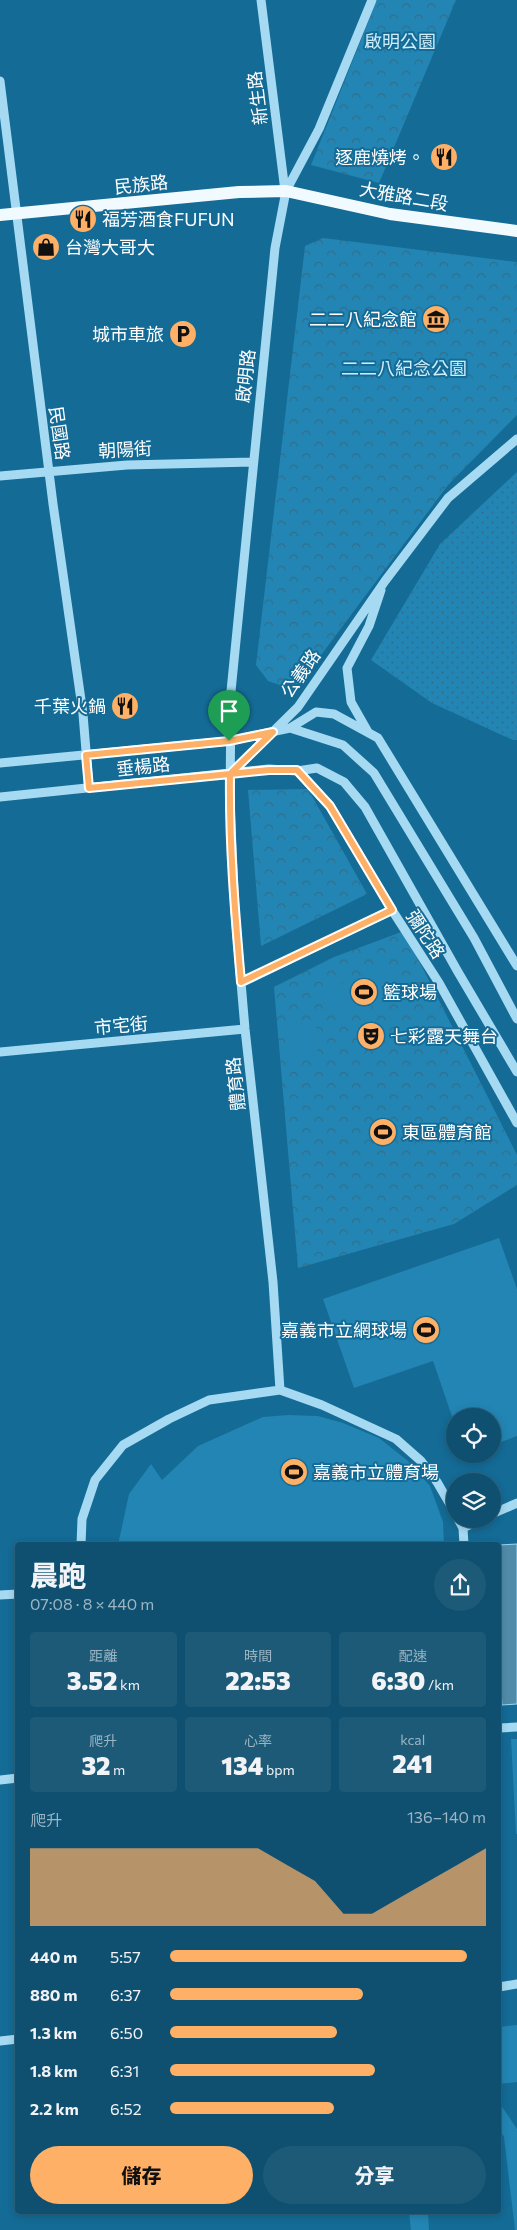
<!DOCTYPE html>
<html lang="zh-TW">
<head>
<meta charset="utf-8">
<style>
  :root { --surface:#0f5070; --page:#1d5a78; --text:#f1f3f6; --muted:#9bb5c3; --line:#2f6783; --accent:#ffb067 }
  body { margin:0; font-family:Commissioner,"Noto Sans TC",sans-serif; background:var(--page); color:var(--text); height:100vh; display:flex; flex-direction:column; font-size:19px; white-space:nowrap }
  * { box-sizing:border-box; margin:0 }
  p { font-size:16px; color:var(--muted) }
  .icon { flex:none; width:28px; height:28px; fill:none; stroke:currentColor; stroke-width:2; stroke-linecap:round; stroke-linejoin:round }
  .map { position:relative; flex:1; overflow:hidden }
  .drawer { position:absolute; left:15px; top:1542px; width:486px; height:672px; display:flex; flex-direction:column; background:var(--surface); border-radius:5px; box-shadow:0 2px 8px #0003,0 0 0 1px var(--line) }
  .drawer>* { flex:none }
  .tools { position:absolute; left:446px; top:1408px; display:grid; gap:10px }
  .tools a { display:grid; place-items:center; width:55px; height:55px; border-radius:50%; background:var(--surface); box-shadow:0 2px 8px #0003,0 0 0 1px var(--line); font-size:25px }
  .pin { position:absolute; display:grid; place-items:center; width:42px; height:42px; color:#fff; margin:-51px -21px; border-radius:50% 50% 50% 0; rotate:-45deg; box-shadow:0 0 5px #0007 }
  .pin .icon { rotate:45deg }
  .round { display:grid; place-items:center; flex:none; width:52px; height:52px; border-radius:26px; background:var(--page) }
  .summary { display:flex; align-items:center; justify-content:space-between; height:85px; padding:0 15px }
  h1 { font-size:28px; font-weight:800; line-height:38px }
  .stats { display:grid; grid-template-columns:repeat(3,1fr); gap:8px; height:85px; padding:5px 15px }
  .stats div { display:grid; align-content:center; border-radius:5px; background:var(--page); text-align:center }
  .stats b { font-size:25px; font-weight:800 }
  .stats small { font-size:14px; font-weight:400 }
  .stats p { font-size:14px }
  .chart { height:140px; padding:10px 15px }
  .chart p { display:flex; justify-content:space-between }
  .chart svg { width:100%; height:90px; margin-top:5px; fill:var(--accent); opacity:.7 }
  .primary-button { display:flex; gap:10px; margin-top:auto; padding:10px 15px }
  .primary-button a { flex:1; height:58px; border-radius:30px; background:var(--accent); color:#111; font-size:20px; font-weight:800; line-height:58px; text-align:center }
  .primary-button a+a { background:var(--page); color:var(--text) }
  ul { padding:0 15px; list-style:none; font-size:16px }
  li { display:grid; grid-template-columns:80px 60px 1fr; align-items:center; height:38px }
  li i { height:12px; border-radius:6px; background:var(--accent) }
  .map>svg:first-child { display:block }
  .grass { fill:url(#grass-dots) }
  .park { fill:url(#park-crowns) }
  .pitch { fill:#2385b3 }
  .water { fill:#508ca9; stroke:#98d8f5 }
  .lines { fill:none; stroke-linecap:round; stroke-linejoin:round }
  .minor { stroke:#a6daf2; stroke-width:9 }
  .major { stroke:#f1faff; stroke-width:12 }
  .route-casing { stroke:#fff; stroke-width:10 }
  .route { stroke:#ffb067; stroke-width:6 }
  .labels { text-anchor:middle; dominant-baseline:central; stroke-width:4; stroke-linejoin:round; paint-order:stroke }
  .park-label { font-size:18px; fill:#cdeefd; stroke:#146b96 }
  .street-label { font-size:18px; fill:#fff; stroke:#146b96 }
  .poi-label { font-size:18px; fill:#fff; stroke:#146b96; text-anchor:start }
</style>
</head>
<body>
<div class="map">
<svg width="517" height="2230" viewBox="0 0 517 2230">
  <defs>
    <pattern id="grass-dots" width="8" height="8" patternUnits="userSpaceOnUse" patternTransform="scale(1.25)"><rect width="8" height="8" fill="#2385b3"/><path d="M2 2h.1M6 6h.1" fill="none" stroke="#336e8a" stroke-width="1.8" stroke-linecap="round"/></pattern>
    <pattern id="park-crowns" width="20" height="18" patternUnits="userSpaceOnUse" patternTransform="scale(1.25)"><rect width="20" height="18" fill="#2385b3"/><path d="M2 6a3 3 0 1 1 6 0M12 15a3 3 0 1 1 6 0" fill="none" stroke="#336e8a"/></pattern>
  </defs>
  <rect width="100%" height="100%" fill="#146b96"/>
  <path class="grass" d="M517,472V740H513L432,703L371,660L440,544Z"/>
  <path class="park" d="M377,0H456L379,183L311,165Z
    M323,238L517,262V415L448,485L295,690L268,681L256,665L305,246Z
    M308,789L367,894L261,946L248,790Z
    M404,931L517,1155V1185L454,1224L298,1268L274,987L334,957Z"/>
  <path class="pitch" d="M393,963L405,993L336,1020L324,990Z
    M316,1023L317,1055L286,1056L284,1024Z
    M499,1238L517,1289V1436L493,1445L492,1416H455V1425L433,1361L354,1388L323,1299Z
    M288,1415L318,1416L343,1423L379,1438L408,1461L430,1486L443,1522L444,1545H118L129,1494L151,1464L162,1480L198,1446L263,1417Z
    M511,1739H517V1834H516Z
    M517,2025V2082L499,2084V2027Z
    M499,2105L503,2108L517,2129V2230H515L504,2137L499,2128Z
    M409,2213H428L429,2230H411Z"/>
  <path class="water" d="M517,1544V1704L502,1705L499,1662V1545Z"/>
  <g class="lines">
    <path class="minor" d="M261,0L285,191
      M0,81L53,504L83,714L89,788
      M0,476L127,465L253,462
      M290,728L343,745L374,773L474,938L517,1019
      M368,732L351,702L347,668L369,626L381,590
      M0,763L229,741L290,728L316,712L334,714L378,738L517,966
      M297,771L330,806L392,910L439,983L517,1123
      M230,774L298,707L385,581L448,498L517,439
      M0,797L269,769L297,771L317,768L344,782L365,807L458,972L517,1072
      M241,983L392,910
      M0,1052L245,1029
      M280,1390L322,1405L396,1439L421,1461L437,1482L455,1513
      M492,1514L517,1503
      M458,1519L463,1528L464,1545
      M463,1528L482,1519
      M81,1545L82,1519L95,1480L123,1445L169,1419L209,1400L280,1390L273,1282L245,1029L235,912L230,804L231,691L275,248L286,191L319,129L372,0
      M0,1595L18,1594
      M499,1728L517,1727
      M0,1780L18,1778
      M499,1987L517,1984
      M0,2041L18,2039"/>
    <path class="major" d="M0,215L239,192L286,191L390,214L517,231"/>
  </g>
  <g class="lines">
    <g class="route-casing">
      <path id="route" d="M229,741L86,755L89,788L230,774C229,843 235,913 241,982L392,910L330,806L297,770H269L230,774L273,732L229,741"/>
    </g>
    <use href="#route" class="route"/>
  </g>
  <defs>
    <g id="restaurant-disc" transform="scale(1.4375)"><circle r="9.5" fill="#ffb067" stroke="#146b96"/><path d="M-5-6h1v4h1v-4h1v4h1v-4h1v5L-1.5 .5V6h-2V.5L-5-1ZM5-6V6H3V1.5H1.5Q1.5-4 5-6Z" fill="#111"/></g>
    <g id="shop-disc" transform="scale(1.4375)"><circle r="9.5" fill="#ffb067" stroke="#146b96"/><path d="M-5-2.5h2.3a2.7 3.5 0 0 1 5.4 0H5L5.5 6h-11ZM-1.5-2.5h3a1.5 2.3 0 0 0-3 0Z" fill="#111"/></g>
    <g id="museum-disc" transform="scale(1.4375)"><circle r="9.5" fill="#ffb067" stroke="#146b96"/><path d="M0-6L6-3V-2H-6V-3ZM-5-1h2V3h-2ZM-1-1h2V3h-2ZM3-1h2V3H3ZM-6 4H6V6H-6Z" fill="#111"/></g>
    <g id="parking-disc" transform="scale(1.4375)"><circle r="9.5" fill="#ffb067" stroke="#146b96"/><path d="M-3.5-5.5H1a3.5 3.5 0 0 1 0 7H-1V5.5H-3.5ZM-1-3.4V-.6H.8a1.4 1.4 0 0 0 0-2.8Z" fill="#111"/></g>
    <g id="stadium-disc" transform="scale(1.4375)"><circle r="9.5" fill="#ffb067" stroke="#146b96"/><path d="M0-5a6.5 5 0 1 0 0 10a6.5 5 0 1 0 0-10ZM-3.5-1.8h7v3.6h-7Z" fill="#111"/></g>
    <g id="theatre-disc" transform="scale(1.4375)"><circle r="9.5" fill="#ffb067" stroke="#146b96"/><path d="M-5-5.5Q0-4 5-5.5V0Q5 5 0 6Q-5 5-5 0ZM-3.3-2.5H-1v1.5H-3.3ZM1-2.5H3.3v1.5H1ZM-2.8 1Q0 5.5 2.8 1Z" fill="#111"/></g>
  </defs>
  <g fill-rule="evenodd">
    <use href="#restaurant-disc" x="444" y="157"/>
    <use href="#restaurant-disc" x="83" y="219"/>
    <use href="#shop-disc" x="46" y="247"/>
    <use href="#museum-disc" x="436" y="319"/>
    <use href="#parking-disc" x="183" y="334"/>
    <use href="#restaurant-disc" x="125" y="706"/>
    <use href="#stadium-disc" x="364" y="992"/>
    <use href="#theatre-disc" x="371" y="1036"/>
    <use href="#stadium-disc" x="383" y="1132"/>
    <use href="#stadium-disc" x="426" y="1330"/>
    <use href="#stadium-disc" x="294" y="1472"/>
  </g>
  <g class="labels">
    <g class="park-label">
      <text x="400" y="41">啟明公園</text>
      <text x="404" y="368">二二八紀念公園</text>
    </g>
    <g class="street-label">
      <text transform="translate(257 98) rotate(-97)">新生路</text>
      <text transform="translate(141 184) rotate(-6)">民族路</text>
      <text transform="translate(404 196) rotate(10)">大雅路二段</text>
      <text transform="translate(245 376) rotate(-84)">啟明路</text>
      <text transform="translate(60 433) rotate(82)">民國路</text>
      <text transform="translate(125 449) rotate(-3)">朝陽街</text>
      <text transform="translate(300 673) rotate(-55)">公義路</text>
      <text transform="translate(143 766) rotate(-6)">垂楊路</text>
      <text transform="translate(426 934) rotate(57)">彌陀路</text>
      <text transform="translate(121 1025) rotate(-5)">市宅街</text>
      <text transform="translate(235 1084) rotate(-96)">體育路</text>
    </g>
    <g class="poi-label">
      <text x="425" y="157" text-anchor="end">逐鹿燒烤。</text>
      <text x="102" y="219">福芳酒食FUFUN</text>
      <text x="65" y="247">台灣大哥大</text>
      <text x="417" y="319" text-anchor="end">二二八紀念館</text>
      <text x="164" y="334" text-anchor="end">城市車旅</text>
      <text x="106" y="706" text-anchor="end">千葉火鍋</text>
      <text x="383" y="992">籃球場</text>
      <text x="390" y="1036">七彩露天舞台</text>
      <text x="402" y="1132">東區體育館</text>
      <text x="407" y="1330" text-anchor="end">嘉義市立網球場</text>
      <text x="313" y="1472">嘉義市立體育場</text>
    </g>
  </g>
</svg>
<div class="tools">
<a><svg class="icon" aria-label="locate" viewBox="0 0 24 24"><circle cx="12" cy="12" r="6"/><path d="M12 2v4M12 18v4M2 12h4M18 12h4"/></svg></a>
<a><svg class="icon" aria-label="layers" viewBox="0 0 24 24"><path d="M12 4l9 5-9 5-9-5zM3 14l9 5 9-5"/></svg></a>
</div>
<div class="pin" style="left:229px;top:741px;background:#1e9e55"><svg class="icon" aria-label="arrive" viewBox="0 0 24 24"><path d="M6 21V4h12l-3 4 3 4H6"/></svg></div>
<section class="drawer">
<div class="summary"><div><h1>晨跑</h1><p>07:08 · 8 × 440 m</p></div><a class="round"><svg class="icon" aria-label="share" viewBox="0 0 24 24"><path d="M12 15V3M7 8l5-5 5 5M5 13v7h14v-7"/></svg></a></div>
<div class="stats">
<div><p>距離</p><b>3.52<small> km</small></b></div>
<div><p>時間</p><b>22:53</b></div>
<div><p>配速</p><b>6:30<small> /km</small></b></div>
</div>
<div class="stats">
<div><p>爬升</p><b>32<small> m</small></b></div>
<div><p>心率</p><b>134<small> bpm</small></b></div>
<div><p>kcal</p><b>241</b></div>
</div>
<div class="chart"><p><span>爬升</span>136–140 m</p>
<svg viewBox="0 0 160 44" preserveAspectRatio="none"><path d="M0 44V6L10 6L20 6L30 6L40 6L50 6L60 6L70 6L80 6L90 14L100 22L110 38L120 38L130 30L140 22L150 14L160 6V44z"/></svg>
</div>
<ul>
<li><b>440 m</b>5:57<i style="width:94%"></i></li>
<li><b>880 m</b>6:37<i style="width:61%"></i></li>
<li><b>1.3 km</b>6:50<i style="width:53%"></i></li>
<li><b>1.8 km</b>6:31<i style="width:65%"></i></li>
<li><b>2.2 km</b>6:52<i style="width:52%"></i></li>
</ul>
<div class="primary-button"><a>儲存</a><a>分享</a></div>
</section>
</div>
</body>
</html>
